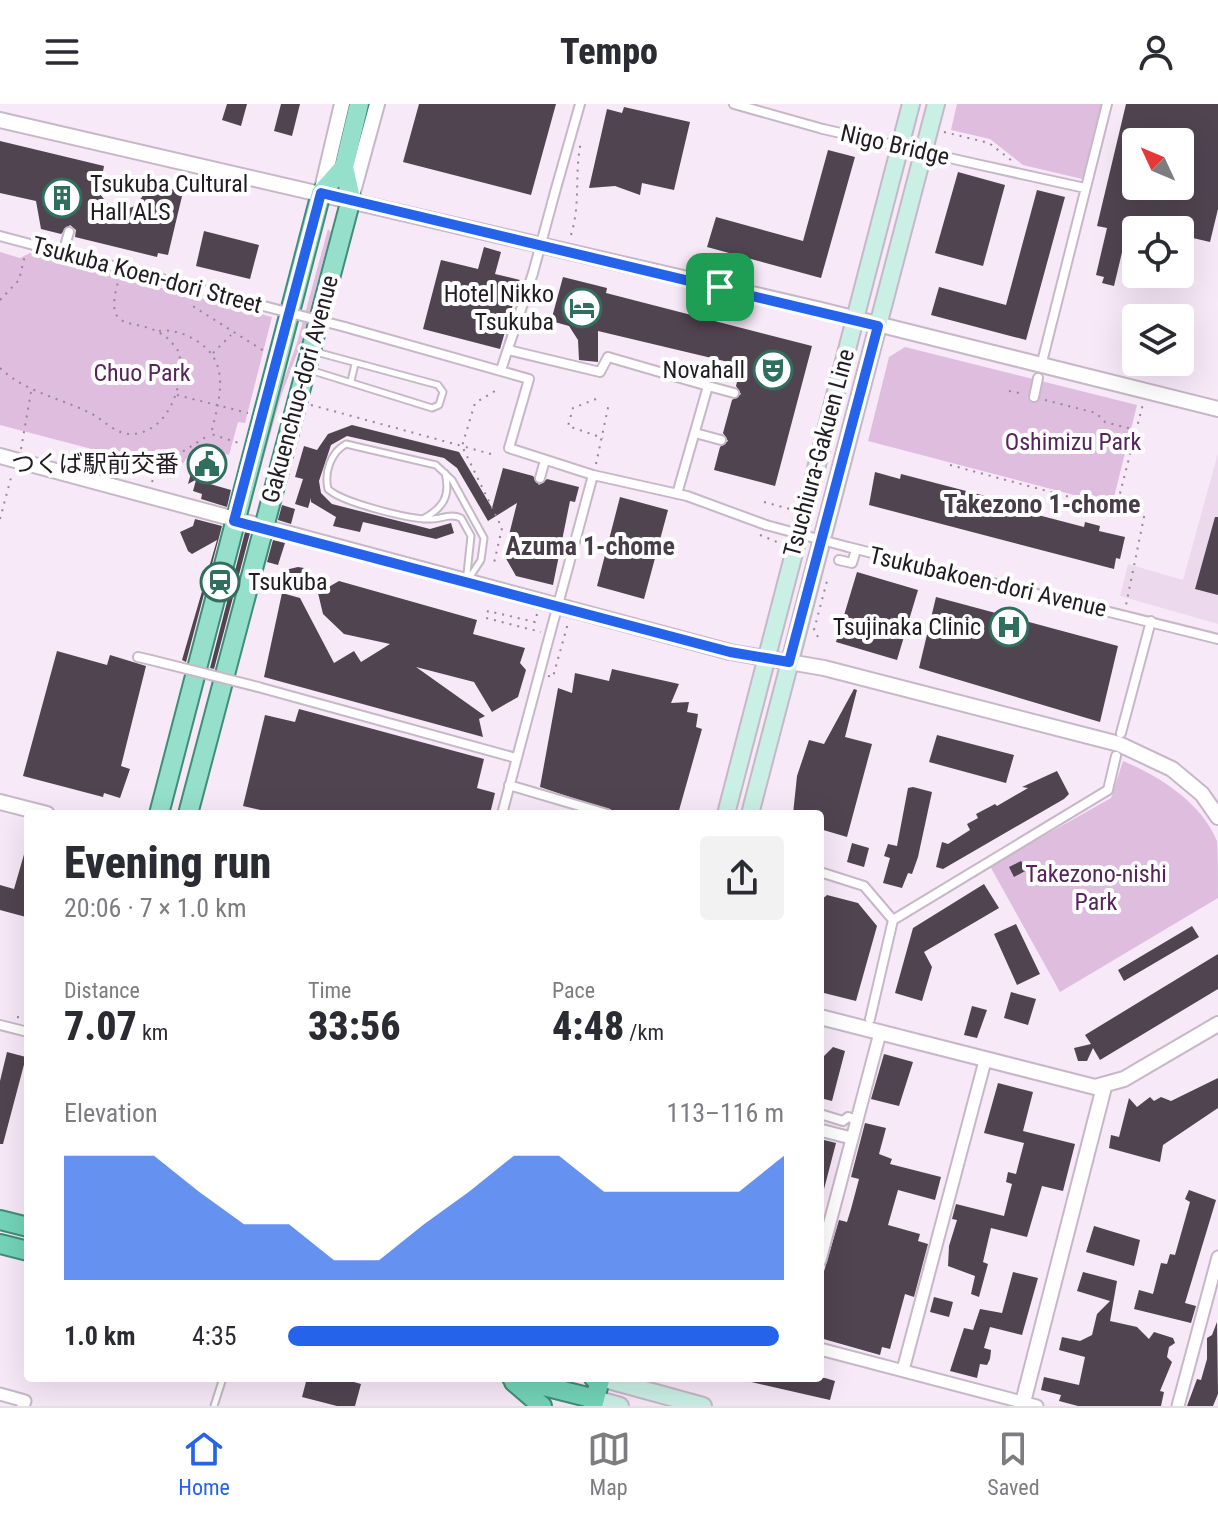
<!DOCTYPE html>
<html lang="en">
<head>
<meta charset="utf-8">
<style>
  :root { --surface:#fff; --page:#f2f2f3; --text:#2b2b33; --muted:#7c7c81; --line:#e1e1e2; --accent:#2563eb }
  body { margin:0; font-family:"Roboto Condensed","Noto Sans JP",sans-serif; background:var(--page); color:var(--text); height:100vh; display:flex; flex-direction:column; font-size:30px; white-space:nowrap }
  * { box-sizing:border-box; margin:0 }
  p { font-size:26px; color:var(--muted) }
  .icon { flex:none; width:44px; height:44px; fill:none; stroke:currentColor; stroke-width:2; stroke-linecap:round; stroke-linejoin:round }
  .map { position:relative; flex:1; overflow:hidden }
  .sheet { position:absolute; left:24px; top:706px; width:800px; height:572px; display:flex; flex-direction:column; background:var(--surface); border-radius:8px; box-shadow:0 8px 32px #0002 }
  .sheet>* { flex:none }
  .needle { width:52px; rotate:314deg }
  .tools { position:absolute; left:1122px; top:24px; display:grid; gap:16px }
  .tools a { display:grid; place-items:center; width:72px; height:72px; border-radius:8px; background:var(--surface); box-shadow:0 8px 32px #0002; font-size:40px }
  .pin { position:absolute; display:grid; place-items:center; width:68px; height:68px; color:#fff; margin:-34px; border-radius:16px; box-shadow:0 4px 12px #0006 }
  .round { display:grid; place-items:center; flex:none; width:84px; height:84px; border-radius:8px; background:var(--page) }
  .overview { display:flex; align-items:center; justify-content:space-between; height:136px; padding:0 40px }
  h1 { font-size:44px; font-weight:800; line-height:60px }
  .figures { display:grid; grid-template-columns:repeat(3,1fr); gap:12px; height:136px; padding:8px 40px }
  .figures div { display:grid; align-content:center }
  .figures b { font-size:40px; font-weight:800 }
  .figures small { font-size:22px; font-weight:400 }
  .figures p { font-size:22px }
  .chart { height:224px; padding:16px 40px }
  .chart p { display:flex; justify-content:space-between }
  .chart svg { width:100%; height:144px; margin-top:8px; fill:var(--accent); opacity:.7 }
  ul { padding:0 40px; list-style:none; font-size:26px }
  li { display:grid; grid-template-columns:128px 96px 1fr; align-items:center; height:60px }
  li i { height:20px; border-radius:10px; background:var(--accent) }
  header { display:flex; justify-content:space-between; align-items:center; height:104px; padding:0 40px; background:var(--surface); font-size:36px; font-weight:800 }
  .menu { display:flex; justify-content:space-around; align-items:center; height:112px; border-top:2px solid var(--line); background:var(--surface); font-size:22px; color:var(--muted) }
  .menu a { display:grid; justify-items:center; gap:4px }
  .menu .selected { color:var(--accent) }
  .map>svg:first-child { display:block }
  .built { fill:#edd9ee }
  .green { fill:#debddf }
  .building { fill:#504450; fill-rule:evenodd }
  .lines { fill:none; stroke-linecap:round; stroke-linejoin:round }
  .service-casing { stroke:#c6b8c7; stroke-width:9 }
  .pedestrian-casing { stroke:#c6b8c7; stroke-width:12 }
  .minor-casing { stroke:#c6b8c7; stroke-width:15 }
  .tertiary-casing { stroke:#c6b8c7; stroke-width:18 }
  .secondary-casing { stroke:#c6b8c7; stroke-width:20 }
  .primary-casing { stroke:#408d78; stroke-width:22 }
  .trunk-casing { stroke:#408d78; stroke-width:22 }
  .path { stroke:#938893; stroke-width:2; stroke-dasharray:2 6; stroke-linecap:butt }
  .service { stroke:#fff; stroke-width:5 }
  .pedestrian { stroke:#fff; stroke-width:8 }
  .minor { stroke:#fff; stroke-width:11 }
  .tertiary { stroke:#fff; stroke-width:14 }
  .secondary { stroke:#caefe5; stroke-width:16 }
  .primary { stroke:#96dfca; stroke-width:18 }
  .trunk { stroke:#73d4b8; stroke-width:18 }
  .pedestrian-bridge-casing { stroke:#c6b8c7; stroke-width:12; stroke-linecap:butt }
  .pedestrian-bridge { stroke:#fff; stroke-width:8 }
  .route-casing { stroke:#fff; stroke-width:16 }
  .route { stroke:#2563eb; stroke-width:10 }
  .labels { text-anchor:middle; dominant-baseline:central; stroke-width:8; stroke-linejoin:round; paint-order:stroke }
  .street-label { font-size:24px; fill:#221c22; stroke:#fff }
  .poi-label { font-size:24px; fill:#221c22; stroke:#fff; text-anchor:end }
  .park-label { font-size:24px; fill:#56245b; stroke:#fff }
  .neighbourhood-label { font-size:26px; font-weight:bold; fill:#473c48; stroke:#fff }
</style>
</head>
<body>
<header><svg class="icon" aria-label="menu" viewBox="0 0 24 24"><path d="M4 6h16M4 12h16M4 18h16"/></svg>Tempo<svg class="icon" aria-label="person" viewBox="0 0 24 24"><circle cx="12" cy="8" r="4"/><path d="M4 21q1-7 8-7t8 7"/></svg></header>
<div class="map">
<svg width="1218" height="1302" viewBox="0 0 1218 1302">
  <rect width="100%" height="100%" fill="#f8e9f9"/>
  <path class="built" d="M1218,349V520L1120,492L1128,460L1183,476Z"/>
  <path class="green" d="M957,0H1102L1082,75L1023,61L990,35L951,26Z
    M328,125L331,128L301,239L281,292L257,378L278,292L297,239Z
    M0,148L20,154L30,149L272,213L245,319L238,318L229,351L202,343L193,345L182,361L160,354L153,361L0,321Z
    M905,243L1137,301L1112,401L868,337L889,253Z
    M1123,657C1159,672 1202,699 1217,737C1218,752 1218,778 1218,794L1060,888L990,762L1111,694Z"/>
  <path class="building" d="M227,0H247L241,22L222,16Z
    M281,0H300L292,32L274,27Z
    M419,0H556L531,91L403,58Z
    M1126,0H1218V105L1210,138L1180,131V126H1158L1129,119L1114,182L1102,179L1104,173L1096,171L1107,124L1097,122ZM1136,38H1180V82H1136Z
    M624,3L690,18L674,86L642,79L640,91L615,82L589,84L607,5L622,9Z
    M0,37L104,62L99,89L113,106L121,107L135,102L142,93L147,72L168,77L166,84L183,88L168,151L158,149L157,153L75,133L76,126L70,121L61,130L41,125L36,97L0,89Z
    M828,46L855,53L821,174L707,143L716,113L803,137Z
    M958,68L1005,81L983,162L935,149Z
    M1037,86L1065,93L1026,236L931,211L939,183L1006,201Z
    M204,127L259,141L250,175L196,162Z
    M484,143L501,148L495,170L520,176L500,245L423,225L441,156L478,165Z
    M563,173L607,184L606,189L812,242L775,382L714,366L720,343L728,337L723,329L732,296L741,290L736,282L741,261L598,227V258L579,256L578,236L569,222L551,217Z
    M352,321L459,348L492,404L503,364L533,372L539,381L547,375L579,383L575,398L570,397L553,481L516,472L504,451L517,399L488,417L457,364L444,354L347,332L331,341L319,377L321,389L332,400L430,425L451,419L454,429L436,435L363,418L360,428L333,422L336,413L311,398V394L308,404L295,400L303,375L295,373L304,342L317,346L328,330Z
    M203,349L222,354L219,363L188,380L195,355L201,356Z
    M875,368L900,375L901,370L1016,400L1015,405L1084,423L1085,418L1100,422L1099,427L1125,433L1120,455L1116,454L1114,465L869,401Z
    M196,376L231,386L227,403L201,395L202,390L193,387Z
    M620,393L668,406L644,495L597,482Z
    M282,401L295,405L291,420L278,416Z
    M1215,413H1218V491L1195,485Z
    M195,415L222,422L186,558L182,556L217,436L192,450L188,447L180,428L193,422Z
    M245,428L250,429L214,565L210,564Z
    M273,436L285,439L278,461L267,458Z
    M298,463L310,465L313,475L290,479L285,466Z
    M857,468L918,486L897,556L836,538Z
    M339,477L477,516L473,530L525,544L520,559L526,566L518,593L492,608L474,578L416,563L485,612L479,615L483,633L264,573L282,489L300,494L334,559L354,547L361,558L390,540L344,530L323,510L318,489Z
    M936,493L1118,542L1100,618L919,564Z
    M57,547L107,561L110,551L146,562L121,662L130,665L120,694L104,689L103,693L23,672Z
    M612,565L679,580L671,599L689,598L687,608L698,610L696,623L702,625L678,710H620L540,683L558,584L572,589L575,569L609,577Z
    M854,585L857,586L845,633L872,640L847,733L820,725V710H793L797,672L809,636L824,640Z
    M299,605L484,655L477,684L495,689L490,710H277L243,702L265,611L295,618Z
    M937,631L1014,651L1006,679L929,658Z
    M1057,667L1069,690L1064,695L943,765L936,763L942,738L948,740L970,726L967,720L978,714L976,710L995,700L997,702L1028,684L1022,683Z
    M913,683L932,688L918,753L912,770L908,769L902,784L883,779L890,754L884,752L888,740L897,742L908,684Z
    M852,739L869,744L864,763L847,758Z
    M25,747H28L26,813L0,806V781L14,785Z
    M1021,757L1027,766L1014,773L1009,763Z
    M984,780L999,804L924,848L932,863L922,897L895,889L913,824Z
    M827,791L858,799L877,822L856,897L820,888V797Z
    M1016,820L1040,870L1017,881L994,830Z
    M1192,822L1199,833L1124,877L1118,866Z
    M1218,850V885L1100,956L1093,944L1087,957H1078L1074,944L1091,940L1085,931Z
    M1011,888L1036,895L1028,921L1004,914Z
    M972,902L987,906L977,934L964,931Z
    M833,943L845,947L832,997L820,994V956Z
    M7,948L26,953L3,1040H0V977Z
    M884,950L913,958L899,1002L871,995Z
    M1218,974V1004L1163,1041L1160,1058L1109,1044L1111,1031L1119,1033L1129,994L1137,1003L1150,993L1154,997L1161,993L1171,997Z
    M998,979L1033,988L1023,1027L1075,1040L1063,1087L1042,1082L1027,1133L991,1124L983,1158L988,1160L979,1193L971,1190L975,1172L948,1162L949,1142L957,1116L952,1115L956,1100L1004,1112L1012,1080L1006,1078L1008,1068L1016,1070L1024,1039L984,1029Z
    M865,1019L886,1024L879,1050L892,1055L890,1060L941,1073L935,1096L898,1086L888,1121L920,1130L918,1137L928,1140L914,1193L905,1190L890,1245L882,1243L880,1251L820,1234V1181L839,1116L847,1118L851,1105L859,1075L851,1073Z
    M820,1035L836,1039L823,1089H820Z
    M1189,1086L1216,1096L1185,1199L1196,1202L1191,1219L1134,1205L1139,1186L1153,1190L1161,1159L1167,1160L1170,1150L1175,1151L1190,1098L1185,1095Z
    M1094,1122L1140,1136L1134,1162L1086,1148Z
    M1013,1168L1038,1174L1022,1231L990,1223L984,1244L991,1246L990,1255L987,1261L980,1260L977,1274L950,1267L964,1224L973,1226L980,1205L1002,1209Z
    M1083,1168L1117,1177L1110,1217L1137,1223L1149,1235L1154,1228L1173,1234L1175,1239L1169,1243L1167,1253L1172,1258L1160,1287L1164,1288L1161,1302H1078L1059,1297L1061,1291L1041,1286L1044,1273L1079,1281L1085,1253L1059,1246L1062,1233L1080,1237L1092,1231L1097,1210L1110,1197L1077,1187Z
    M934,1193L953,1198L949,1213L930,1208Z
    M1217,1218L1218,1290L1213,1302H1187L1197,1275L1201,1276L1207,1255V1234L1212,1231Z
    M307,1274H339L361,1280L355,1302H337L302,1293Z
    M748,1274H825L835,1277L830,1296L747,1277Z"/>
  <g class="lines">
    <g class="service-casing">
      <path id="service" d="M310,266L432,304L439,301L443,288L438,281L316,248
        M351,277L355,260
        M346,340L436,361L452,376L484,434L481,456L466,479L471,432L461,414C450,409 442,415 431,415C410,416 341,398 328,385C324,368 331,348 346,340Z
        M423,415C443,404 451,392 445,369
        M214,1302L223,1274"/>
    </g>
    <g class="pedestrian-casing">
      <path id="pedestrian" d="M734,0L823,25
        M967,58L1085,84
        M555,88L580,0
        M0,132L252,199
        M63,149L69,128
        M345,223L529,275L509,344L593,371L687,392L766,421
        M508,246L600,268L608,253L708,282
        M1043,254L1107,0
        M501,266L533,169
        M1034,293L1038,274
        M695,329L721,336
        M540,374L545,356
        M677,390L708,282L734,289
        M848,443L1218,535
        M839,456L852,459L856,446
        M569,460L593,371
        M138,553L151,556
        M258,583L516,654
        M1121,629L1151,517
        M509,681L607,710
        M502,710L547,541
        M820,768L864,782L893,816L870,915
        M893,816L1108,686L1116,652
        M0,921L28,928
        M820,1010L843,1017L848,1013L857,1016"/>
    </g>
    <g class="minor-casing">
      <path id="minor" d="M820,1026L851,1034
        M820,1156L880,929
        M820,1245L1037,1302
        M903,1266L985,957
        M0,1290L25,1297L23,1302
        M1178,1302L1218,1153"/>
    </g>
    <g class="tertiary-casing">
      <path id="tertiary" d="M0,16L821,206L1218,305
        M321,89L342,0
        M351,95L377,0
        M0,352L730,548L824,564L1119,640L1172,665L1202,690L1218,713
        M0,698L47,710
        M820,913L1095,983L1124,975L1218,920
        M1022,1302L1104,983"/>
    </g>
    <g class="secondary-casing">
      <path id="secondary" d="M726,710L911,0
        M750,710L936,0
        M601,1274L703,1302
        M595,1295L620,1302"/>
    </g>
    <g class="primary-casing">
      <path id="primary" d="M159,710L321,89L344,63
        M188,710L351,95L344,63L359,0"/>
    </g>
    <g class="trunk-casing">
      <path id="trunk" d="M0,1116L28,1123
        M0,1140L28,1147
        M512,1274L595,1295
        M514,1278L542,1302
        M593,1302L600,1276L594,1274"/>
    </g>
    <path class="path" d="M944,28L989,39L1011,56
      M571,131C581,99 574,70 581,38
      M195,194L194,203L264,247
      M0,196L19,176L25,151
      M159,227C172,225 186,230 197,237C232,259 219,296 211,330L239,339
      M213,249L231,231
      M0,264C26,289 62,294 94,311C105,318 118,331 132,330C170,328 185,278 179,248C174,241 168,233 160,229C133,213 102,231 119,175
      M1009,287L1024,290
      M177,291L248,309
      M596,295L573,304L568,322L603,334
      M1045,296L1096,309L1105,318L1136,326
      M311,301L462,342L502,424L494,459
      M21,345L31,288
      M491,350L462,342L475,299L495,287
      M596,360L609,299
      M950,361L1144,413L1126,501
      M152,378L161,355L182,348L209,331
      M764,398L790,405
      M1116,405L1143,300
      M0,415L12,370
      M760,431L782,440
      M537,510L535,518L488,507L486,514L541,528
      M818,533L814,526L828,473
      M548,572L553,573L568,519
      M17,913L28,914"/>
    <use href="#service" class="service"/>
    <use href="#pedestrian" class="pedestrian"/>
    <use href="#minor" class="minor"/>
    <use href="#tertiary" class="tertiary"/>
    <use href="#secondary" class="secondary"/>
    <use href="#primary" class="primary"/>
    <use href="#trunk" class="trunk"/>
    <g class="pedestrian-bridge-casing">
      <path id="pedestrian-bridge" d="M823,25L967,58
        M533,169L555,88
        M252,199L345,223
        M766,421L848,443
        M547,541L569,460
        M151,556L258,583"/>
    </g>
    <use href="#pedestrian-bridge" class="pedestrian-bridge"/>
  </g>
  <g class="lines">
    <g class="route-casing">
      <path id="route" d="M321,89L878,222L789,558L730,548L234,417Z"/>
    </g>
    <use href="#route" class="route"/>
  </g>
  <defs>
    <g id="building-ring" transform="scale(2)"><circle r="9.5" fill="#fff" stroke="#306f5c" stroke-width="1.5"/><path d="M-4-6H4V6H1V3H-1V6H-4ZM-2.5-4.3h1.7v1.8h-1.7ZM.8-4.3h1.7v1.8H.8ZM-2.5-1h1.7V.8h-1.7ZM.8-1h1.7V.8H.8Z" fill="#306f5c"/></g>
    <g id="hotel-ring" transform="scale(2)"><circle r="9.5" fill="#fff" stroke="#306f5c" stroke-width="1.5"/><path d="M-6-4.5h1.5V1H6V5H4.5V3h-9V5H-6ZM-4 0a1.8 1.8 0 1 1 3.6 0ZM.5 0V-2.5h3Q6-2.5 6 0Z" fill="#306f5c"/></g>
    <g id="theatre-ring" transform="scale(2)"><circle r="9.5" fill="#fff" stroke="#306f5c" stroke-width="1.5"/><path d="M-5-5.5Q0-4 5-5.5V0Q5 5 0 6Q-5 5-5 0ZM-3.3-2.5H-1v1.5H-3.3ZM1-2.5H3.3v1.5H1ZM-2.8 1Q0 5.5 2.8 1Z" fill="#306f5c"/></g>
    <g id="civic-ring" transform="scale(2)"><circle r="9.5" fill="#fff" stroke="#306f5c" stroke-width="1.5"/><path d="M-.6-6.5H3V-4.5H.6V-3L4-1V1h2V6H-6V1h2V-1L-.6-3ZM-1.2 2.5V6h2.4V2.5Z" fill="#306f5c"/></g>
    <g id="station-ring" transform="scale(2)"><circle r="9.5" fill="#fff" stroke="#306f5c" stroke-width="1.5"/><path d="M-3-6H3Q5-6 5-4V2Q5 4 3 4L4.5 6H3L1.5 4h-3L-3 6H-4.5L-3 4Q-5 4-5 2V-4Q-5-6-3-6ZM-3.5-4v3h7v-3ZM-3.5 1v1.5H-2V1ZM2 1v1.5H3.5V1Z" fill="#306f5c"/></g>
    <g id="hospital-ring" transform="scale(2)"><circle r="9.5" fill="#fff" stroke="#306f5c" stroke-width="1.5"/><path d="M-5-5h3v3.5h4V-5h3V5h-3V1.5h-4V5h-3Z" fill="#306f5c"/></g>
  </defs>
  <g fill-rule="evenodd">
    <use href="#building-ring" x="62" y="94"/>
    <use href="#hotel-ring" x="582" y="204"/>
    <use href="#theatre-ring" x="773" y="266"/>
    <use href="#civic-ring" x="207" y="360"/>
    <use href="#station-ring" x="220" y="478"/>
    <use href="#hospital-ring" x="1009" y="523"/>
  </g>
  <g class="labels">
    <g class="street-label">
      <text transform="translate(895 41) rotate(13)">Nigo Bridge</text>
      <text transform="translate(147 171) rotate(15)">Tsukuba Koen-dori Street</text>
      <text transform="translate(300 285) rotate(-75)">Gakuenchuo-dori Avenue</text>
      <text transform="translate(819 349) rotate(-75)">Tsuchiura-Gakuen Line</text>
      <text transform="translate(988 478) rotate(13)">Tsukubakoen-dori Avenue</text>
    </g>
    <g class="poi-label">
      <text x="90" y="80" text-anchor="start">Tsukuba Cultural<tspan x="90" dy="28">Hall ALS</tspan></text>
      <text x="554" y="190">Hotel Nikko<tspan x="554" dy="28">Tsukuba</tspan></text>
      <text x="745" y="266">Novahall</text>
      <text x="179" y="360">つくば駅前交番</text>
      <text x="248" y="478" text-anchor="start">Tsukuba</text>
      <text x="981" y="523">Tsujinaka Clinic</text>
    </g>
    <g class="park-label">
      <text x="142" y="269">Chuo Park</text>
      <text x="1073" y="338">Oshimizu Park</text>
      <text x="1096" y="770">Takezono-nishi<tspan x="1096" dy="28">Park</tspan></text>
    </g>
    <g class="neighbourhood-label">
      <text x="1042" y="400">Takezono 1-chome</text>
      <text x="590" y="442">Azuma 1-chome</text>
    </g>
  </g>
</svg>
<div class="tools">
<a><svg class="needle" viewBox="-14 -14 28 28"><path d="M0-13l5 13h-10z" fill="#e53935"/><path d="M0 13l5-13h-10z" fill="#7c7c81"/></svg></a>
<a><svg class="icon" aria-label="locate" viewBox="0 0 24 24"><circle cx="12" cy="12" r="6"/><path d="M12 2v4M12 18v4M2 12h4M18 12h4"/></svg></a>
<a><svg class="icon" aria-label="layers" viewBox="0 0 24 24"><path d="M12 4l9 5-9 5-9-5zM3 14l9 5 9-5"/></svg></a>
</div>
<div class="pin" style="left:720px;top:183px;background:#1e9e55"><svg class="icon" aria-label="arrive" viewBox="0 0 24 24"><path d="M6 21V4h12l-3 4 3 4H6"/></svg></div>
<section class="sheet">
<div class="overview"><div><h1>Evening run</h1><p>20:06 · 7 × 1.0 km</p></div><a class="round"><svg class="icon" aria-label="share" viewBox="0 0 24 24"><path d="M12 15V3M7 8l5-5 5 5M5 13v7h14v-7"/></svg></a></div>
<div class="figures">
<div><p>Distance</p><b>7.07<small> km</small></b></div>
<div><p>Time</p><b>33:56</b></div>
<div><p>Pace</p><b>4:48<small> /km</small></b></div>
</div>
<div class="chart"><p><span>Elevation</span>113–116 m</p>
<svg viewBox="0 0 160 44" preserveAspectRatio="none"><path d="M0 44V6L10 6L20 6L30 17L40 27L50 27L60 38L70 38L80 27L90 17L100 6L110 6L120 17L130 17L140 17L150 17L160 6V44z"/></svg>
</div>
<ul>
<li><b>1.0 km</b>4:35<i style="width:99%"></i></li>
</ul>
</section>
</div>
<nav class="menu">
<a class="selected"><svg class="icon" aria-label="home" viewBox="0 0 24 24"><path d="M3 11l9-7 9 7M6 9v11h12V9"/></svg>Home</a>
<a><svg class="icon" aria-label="map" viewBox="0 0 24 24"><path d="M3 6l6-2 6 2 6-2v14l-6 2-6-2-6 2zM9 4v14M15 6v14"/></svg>Map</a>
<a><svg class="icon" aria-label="saved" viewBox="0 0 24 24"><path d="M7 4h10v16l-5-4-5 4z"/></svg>Saved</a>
</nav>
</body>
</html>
